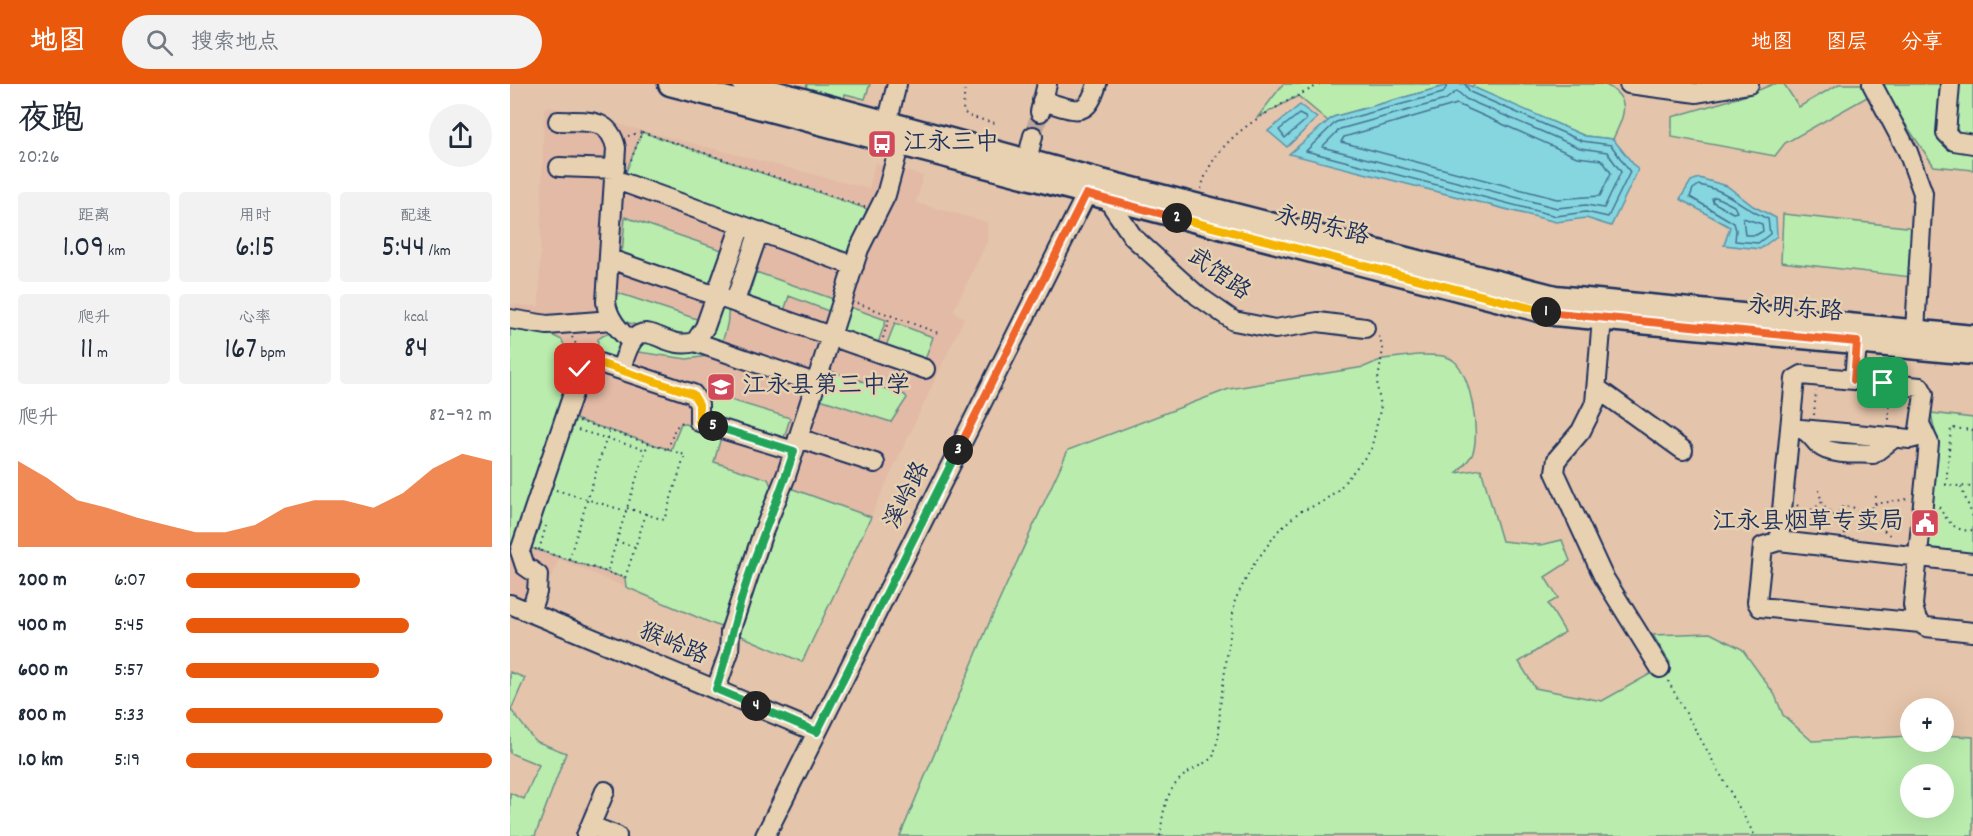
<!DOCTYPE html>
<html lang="zh">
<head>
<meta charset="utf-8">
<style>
  :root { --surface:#fff; --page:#f2f2f3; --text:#1f2937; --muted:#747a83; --accent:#ea580c }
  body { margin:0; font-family:Dekko,"LXGW WenKai TC",sans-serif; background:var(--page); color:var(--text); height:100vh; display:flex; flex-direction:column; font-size:22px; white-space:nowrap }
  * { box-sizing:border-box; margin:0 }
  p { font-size:20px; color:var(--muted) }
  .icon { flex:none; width:33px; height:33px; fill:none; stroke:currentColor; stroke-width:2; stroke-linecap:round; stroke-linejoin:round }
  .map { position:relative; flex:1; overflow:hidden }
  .side { display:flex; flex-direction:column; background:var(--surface); width:510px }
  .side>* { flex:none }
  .controls { position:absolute; left:1390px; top:614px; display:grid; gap:12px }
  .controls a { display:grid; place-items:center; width:54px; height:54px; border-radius:50%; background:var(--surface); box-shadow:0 6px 24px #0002; font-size:30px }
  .pin { position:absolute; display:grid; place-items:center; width:51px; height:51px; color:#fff; margin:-26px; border-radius:12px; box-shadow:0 3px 9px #0006 }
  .km { position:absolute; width:30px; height:30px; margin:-15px; border-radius:50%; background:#222; color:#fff; font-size:16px; line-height:30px; text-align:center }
  .round { display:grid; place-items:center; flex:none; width:63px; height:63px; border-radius:32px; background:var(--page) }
  .summary { display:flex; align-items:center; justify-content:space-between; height:102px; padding:0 18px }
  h1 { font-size:33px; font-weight:600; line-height:45px }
  .metrics { display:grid; grid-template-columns:repeat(3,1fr); gap:9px; height:102px; padding:6px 18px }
  .metrics div { display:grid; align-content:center; border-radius:6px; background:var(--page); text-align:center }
  .metrics b { font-size:30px; font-weight:600 }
  .metrics small { font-size:16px; font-weight:400 }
  .metrics p { font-size:16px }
  .chart { height:168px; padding:12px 18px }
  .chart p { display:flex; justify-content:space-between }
  .chart svg { width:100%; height:108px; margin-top:6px; fill:var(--accent); opacity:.7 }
  ul { padding:0 18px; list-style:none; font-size:20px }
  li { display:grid; grid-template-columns:96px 72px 1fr; align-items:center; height:45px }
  li i { height:15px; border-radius:8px; background:var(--accent) }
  header { display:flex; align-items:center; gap:36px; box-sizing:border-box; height:84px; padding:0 30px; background:var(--accent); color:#fff }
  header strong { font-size:28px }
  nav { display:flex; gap:33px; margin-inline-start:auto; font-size:21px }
  .search { width:420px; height:54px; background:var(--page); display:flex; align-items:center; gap:15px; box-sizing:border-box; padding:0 21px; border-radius:33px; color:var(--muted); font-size:22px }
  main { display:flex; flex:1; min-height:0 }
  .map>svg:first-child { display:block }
  .built { fill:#e2baa6 }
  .green { fill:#b9ecad; stroke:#6a8e86; stroke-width:1.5; fill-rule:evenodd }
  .water { fill:#85d6df; stroke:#5b93ab; stroke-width:1.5 }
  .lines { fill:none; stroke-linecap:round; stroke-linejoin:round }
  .shore { stroke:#457292; stroke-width:1.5 }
  .minor-tunnel { stroke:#bca69b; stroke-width:18; stroke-dasharray:18 9; stroke-linecap:butt }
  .minor-casing { stroke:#1b2f5e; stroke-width:22 }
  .major-casing { stroke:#1b2f5e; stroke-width:27 }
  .path { stroke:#1b2f5e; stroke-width:2; stroke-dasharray:1.5 4.5; stroke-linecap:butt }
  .minor { stroke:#e7d1b0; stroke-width:18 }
  .major { stroke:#e7d1b0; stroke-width:22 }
  .split-1-casing { stroke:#fff; stroke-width:12 }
  .split-2-casing { stroke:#fff; stroke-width:12 }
  .split-3-casing { stroke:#fff; stroke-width:12 }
  .split-4-casing { stroke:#fff; stroke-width:12 }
  .split-5-casing { stroke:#fff; stroke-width:12 }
  .split-6-casing { stroke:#fff; stroke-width:12 }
  .split-1 { stroke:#f0652b; stroke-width:8 }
  .split-2 { stroke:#f5b400; stroke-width:8 }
  .split-3 { stroke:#f0652b; stroke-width:8 }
  .split-4 { stroke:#22a559; stroke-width:8 }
  .split-5 { stroke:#22a559; stroke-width:8 }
  .split-6 { stroke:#f5b400; stroke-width:8 }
  .labels { text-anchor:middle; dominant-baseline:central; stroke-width:5; stroke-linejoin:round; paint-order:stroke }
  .poi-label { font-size:24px; fill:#1b2f5e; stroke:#e7d1b0; text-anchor:start }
  .street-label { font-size:24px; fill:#1b2f5e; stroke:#e7d1b0 }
</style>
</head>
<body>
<header>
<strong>地图</strong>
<div class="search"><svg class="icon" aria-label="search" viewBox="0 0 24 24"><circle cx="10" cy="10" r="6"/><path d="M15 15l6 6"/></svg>搜索地点</div>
<nav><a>地图</a><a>图层</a><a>分享</a></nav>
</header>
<main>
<section class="side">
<div class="summary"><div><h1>夜跑</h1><p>20:26</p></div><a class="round"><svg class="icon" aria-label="share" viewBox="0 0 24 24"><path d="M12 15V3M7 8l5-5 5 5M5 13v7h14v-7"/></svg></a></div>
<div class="metrics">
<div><p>距离</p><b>1.09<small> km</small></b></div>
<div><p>用时</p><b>6:15</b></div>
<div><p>配速</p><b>5:44<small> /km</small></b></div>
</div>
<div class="metrics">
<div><p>爬升</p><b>11<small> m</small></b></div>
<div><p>心率</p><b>167<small> bpm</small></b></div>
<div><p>kcal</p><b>84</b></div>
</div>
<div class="chart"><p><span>爬升</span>82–92 m</p>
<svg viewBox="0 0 160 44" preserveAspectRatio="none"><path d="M0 44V9L10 16L20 25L30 28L40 32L50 35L60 38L70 38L80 35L90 28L100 25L110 25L120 28L130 22L140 12L150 6L160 9V44z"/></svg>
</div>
<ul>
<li><b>200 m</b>6:07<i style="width:57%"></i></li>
<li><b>400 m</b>5:45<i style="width:73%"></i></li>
<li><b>600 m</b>5:57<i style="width:63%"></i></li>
<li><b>800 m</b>5:33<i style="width:84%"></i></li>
<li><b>1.0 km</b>5:19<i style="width:100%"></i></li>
</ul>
</section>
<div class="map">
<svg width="1463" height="752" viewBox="0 0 1463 752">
  <rect width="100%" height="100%" fill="#e4c4aa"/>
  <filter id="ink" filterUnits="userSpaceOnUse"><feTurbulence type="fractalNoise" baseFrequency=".0167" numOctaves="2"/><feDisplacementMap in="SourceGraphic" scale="12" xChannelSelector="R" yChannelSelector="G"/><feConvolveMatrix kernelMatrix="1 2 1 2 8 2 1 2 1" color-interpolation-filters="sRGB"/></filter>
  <g filter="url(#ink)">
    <path class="built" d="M37,22L359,105L365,79L413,92L406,119L477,138V158L443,227L454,234L292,578L49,475L25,530L0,520V220L29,223L34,25Z"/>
    <path class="green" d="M297,0H360L355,15L335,10L333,26L294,16Z
      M773,0H942L823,33L818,37L788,12L747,34Z
      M964,0H1094C1122,14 1115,30 1103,55L1075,52L962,3Z
      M1263,0H1274L1289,23L1329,0H1352L1359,12L1275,59L1265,72L1162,53V33L1237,11Z
      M1368,0H1432L1428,42L1463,66V86L1424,82Z
      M1446,0H1463V55L1443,48Z
      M132,48L357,125L338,179L112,98Z
      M1273,130L1406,144L1401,193L1271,178Z
      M115,133L212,166L199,203L112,172Z
      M246,188L326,216L321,228L279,212L274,227L238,214Z
      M102,207L187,235L180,258L107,235Z
      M209,219H218C220,239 215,255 205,271L177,275L115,266L110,278L87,269L88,255C115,236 152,254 182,262Z
      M337,222L376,236L368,259L329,245Z
      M385,239L423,253L415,276L376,262Z
      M0,241L29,245L52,256L61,280L62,298L2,465H0Z
      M908,271C919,271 936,270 944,277C961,290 971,352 962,371C958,377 952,383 947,389L971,385L992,457L1031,461L1052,456L1060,477L1035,493L1048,514L1038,520L1055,548L1009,578L1025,604L1092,617L1160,579L1143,551L1200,549L1232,565L1265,611L1273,631L1302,657L1401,652V657H1434V651L1463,653V752H390L480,537L558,366L719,305L854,283L873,275ZM1401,690H1434V723H1401Z
      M317,286L395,311L397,314L381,338L304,313Z
      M198,309L280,334L274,354L192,329Z
      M1421,329L1463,334V470L1417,466L1427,358Z
      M62,334L161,366L171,339L212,350L204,378L258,395L261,402L215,545L116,503L115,494L21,464Z
      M280,404L361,433L292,578L227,550L274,406Z
      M0,588L15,594L1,626L25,657L56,669L25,752H0V709L14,715L29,681L0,669Z"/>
    <path class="water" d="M942,0H956L1075,52L1103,55L1128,86L1101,142L1076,134L1046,138L779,70L823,33Z
      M790,21L807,34L777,63L758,47Z
      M1189,94L1217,102L1243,122L1266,134L1267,152L1250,165L1214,161L1220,143L1170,115L1181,97Z"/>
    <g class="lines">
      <path class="shore" d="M938,0L933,9L826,38L796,67L1046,132L1076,128L1098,133L1120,88L1101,61L1072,57L960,8L955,0
        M947,7L956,15L1070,64L1097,68L1111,88L1094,124L1076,121L1047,124L812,63L830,45L935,16Z
        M947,20L1067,73L1092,76L1101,89L1090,112L1047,115L831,58L834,53Z
        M789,30L795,33L796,36L775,54L769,46Z
        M1189,101C1221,107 1230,123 1258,135L1260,150L1248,159L1225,157L1226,146L1224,139L1180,113L1183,105Z
        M1206,113L1224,122L1227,128L1223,129L1203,118L1202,114Z
        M1233,134L1252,140L1253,147L1246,151H1235Z"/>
      <path class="minor-tunnel" d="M523,52L530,28"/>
      <g class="minor-casing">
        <path id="minor" d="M1119,0L1187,9L1239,0
          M1362,0L1398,68L1413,109L1405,247
          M1440,0L1436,49L1444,57L1463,60
          M532,17C565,25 576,37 587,0
          M530,28L537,0
          M48,37C75,38 99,32 106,64L96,218C98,235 109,246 121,258
          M377,39L387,0
          M517,76L523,52
          M49,83L105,85
          M104,98H112L231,141
          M598,116L623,153L688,212L724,237L765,245L808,238L855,244
          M100,175L415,285
          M225,217L249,147
          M1093,222L1085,319L1071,347L1047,375L1045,388L1093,492L1150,584
          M0,235L37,241L102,236
          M185,258L305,299
          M111,286L183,310L189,320V338L284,367
          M1344,296L1292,291L1285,295L1280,344L1400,355L1408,353L1414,310L1410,303L1344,296L1348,247
          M1088,305L1173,366
          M1411,342L1419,359L1403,521C1405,532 1407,538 1416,543L1463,548
          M1291,345C1302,349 1304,359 1313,364C1325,371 1350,369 1363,370L1384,354
          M288,354L365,379
          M1269,457L1280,344
          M0,520L307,648
          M20,528L27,508L28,491L15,482L10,467L74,277L80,276L111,286C130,216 147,269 185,258L195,243L231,141L344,182
          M1410,539L1250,523L1247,518L1253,462L1269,457L1463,479
          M206,605L219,568L220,548L252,451L276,392L349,165L376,111L393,48
          M81,742L107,752
          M76,752L95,707
          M255,752L582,99"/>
      </g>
      <g class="major-casing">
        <path id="major" d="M160,0L1044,230L1463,269
          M234,0L584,95L1045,213L1463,253"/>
      </g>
      <path class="path" d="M455,0L453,27L458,32L485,39
        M118,52L132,48
        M121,76L132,48L355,123
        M691,105C705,49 764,25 810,0
        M347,219L428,249
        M62,253L68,264
        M373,254L380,231
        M1379,316V337
        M1304,331L1306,307
        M69,337L175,371L154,436L136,430L115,494L97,488
        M68,346L136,366
        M1463,346L1441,344L1436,401L1463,403
        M158,365L165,344L175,336
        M1451,403L1463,433
        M46,406L116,427L138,359
        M1309,406L1312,421L1327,433
        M1365,420L1398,415
        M1287,421L1295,430
        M1429,423C1437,437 1446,449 1463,446
        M117,424L136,430
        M1360,427L1369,442L1383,454
        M1287,437L1305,423L1312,421
        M1335,450L1327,438V431L1333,422L1346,424L1354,431L1365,420L1366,411
        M106,457L125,463
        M25,465L97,488L116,427
        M29,466L36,442
        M59,475L99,346
        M1158,597L1245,752
        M650,752C653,731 654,710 671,694C680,686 693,681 703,673L709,651L710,622L725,516L742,483L768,447L789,428L811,419L829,405L861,366L871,322L867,302L873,265L868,249"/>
      <use href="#minor" class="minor"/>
      <use href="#major" class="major"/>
    </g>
  </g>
  <g class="lines" filter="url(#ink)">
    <g class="split-1-casing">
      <path id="split-1" d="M1036,228L1347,258L1344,296L1373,299"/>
    </g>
    <g class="split-2-casing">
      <path id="split-2" d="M667,134L1036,228"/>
    </g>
    <g class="split-3-casing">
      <path id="split-3" d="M448,366L576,110L667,134"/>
    </g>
    <g class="split-4-casing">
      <path id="split-4" d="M246,622L307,648L448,366"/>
    </g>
    <g class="split-5-casing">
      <path id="split-5" d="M203,342L284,367C270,412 250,455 236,500C224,536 218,571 206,605L246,622"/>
    </g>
    <g class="split-6-casing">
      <path id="split-6" d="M70,285L74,277L80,276L183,310L189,320V338L203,342"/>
    </g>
    <use href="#split-1" class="split-1"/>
    <use href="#split-2" class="split-2"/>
    <use href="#split-3" class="split-3"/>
    <use href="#split-4" class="split-4"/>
    <use href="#split-5" class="split-5"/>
    <use href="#split-6" class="split-6"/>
  </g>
  <defs>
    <g id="bus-square" transform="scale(1.5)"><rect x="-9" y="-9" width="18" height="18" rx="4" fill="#d1495b" stroke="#e7d1b0"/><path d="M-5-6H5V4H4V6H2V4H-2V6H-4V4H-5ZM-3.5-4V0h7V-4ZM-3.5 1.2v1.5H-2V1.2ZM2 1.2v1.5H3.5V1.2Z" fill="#fff"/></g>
    <g id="school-square" transform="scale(1.5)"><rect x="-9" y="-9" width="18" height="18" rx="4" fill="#d1495b" stroke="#e7d1b0"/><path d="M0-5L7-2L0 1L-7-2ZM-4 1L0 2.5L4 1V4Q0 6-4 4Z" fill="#fff"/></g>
    <g id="civic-square" transform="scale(1.5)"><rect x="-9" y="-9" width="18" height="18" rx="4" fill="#d1495b" stroke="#e7d1b0"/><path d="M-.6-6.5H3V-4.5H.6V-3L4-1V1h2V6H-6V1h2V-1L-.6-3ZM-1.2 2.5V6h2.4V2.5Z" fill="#fff"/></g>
  </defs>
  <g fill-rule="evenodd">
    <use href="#bus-square" x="372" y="60"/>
    <use href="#school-square" x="211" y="303"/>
    <use href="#civic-square" x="1415" y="439"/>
  </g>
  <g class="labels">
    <g class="poi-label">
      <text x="393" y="60">江永三中</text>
      <text x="232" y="303">江永县第三中学</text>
      <text x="1394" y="439" text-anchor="end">江永县烟草专卖局</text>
    </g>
    <g class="street-label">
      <text transform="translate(812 143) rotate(14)">永明东路</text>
      <text transform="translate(708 191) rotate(36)">武馆路</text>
      <text transform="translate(1285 226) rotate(5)">永明东路</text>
      <text transform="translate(398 412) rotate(-63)">溪岭路</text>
      <text transform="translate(163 561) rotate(23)">猴岭路</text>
    </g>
  </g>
</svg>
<div class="controls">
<a>+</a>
<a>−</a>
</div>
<div class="pin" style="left:1373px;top:299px;background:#1e9e55"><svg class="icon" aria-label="arrive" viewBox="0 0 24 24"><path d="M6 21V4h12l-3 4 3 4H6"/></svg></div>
<div class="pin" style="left:70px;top:285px;background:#d93025"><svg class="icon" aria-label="check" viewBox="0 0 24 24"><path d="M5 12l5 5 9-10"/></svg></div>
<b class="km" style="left:1036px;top:228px">1</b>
<b class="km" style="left:667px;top:134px">2</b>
<b class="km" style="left:448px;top:366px">3</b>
<b class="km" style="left:246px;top:622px">4</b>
<b class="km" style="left:203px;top:342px">5</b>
</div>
</main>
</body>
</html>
